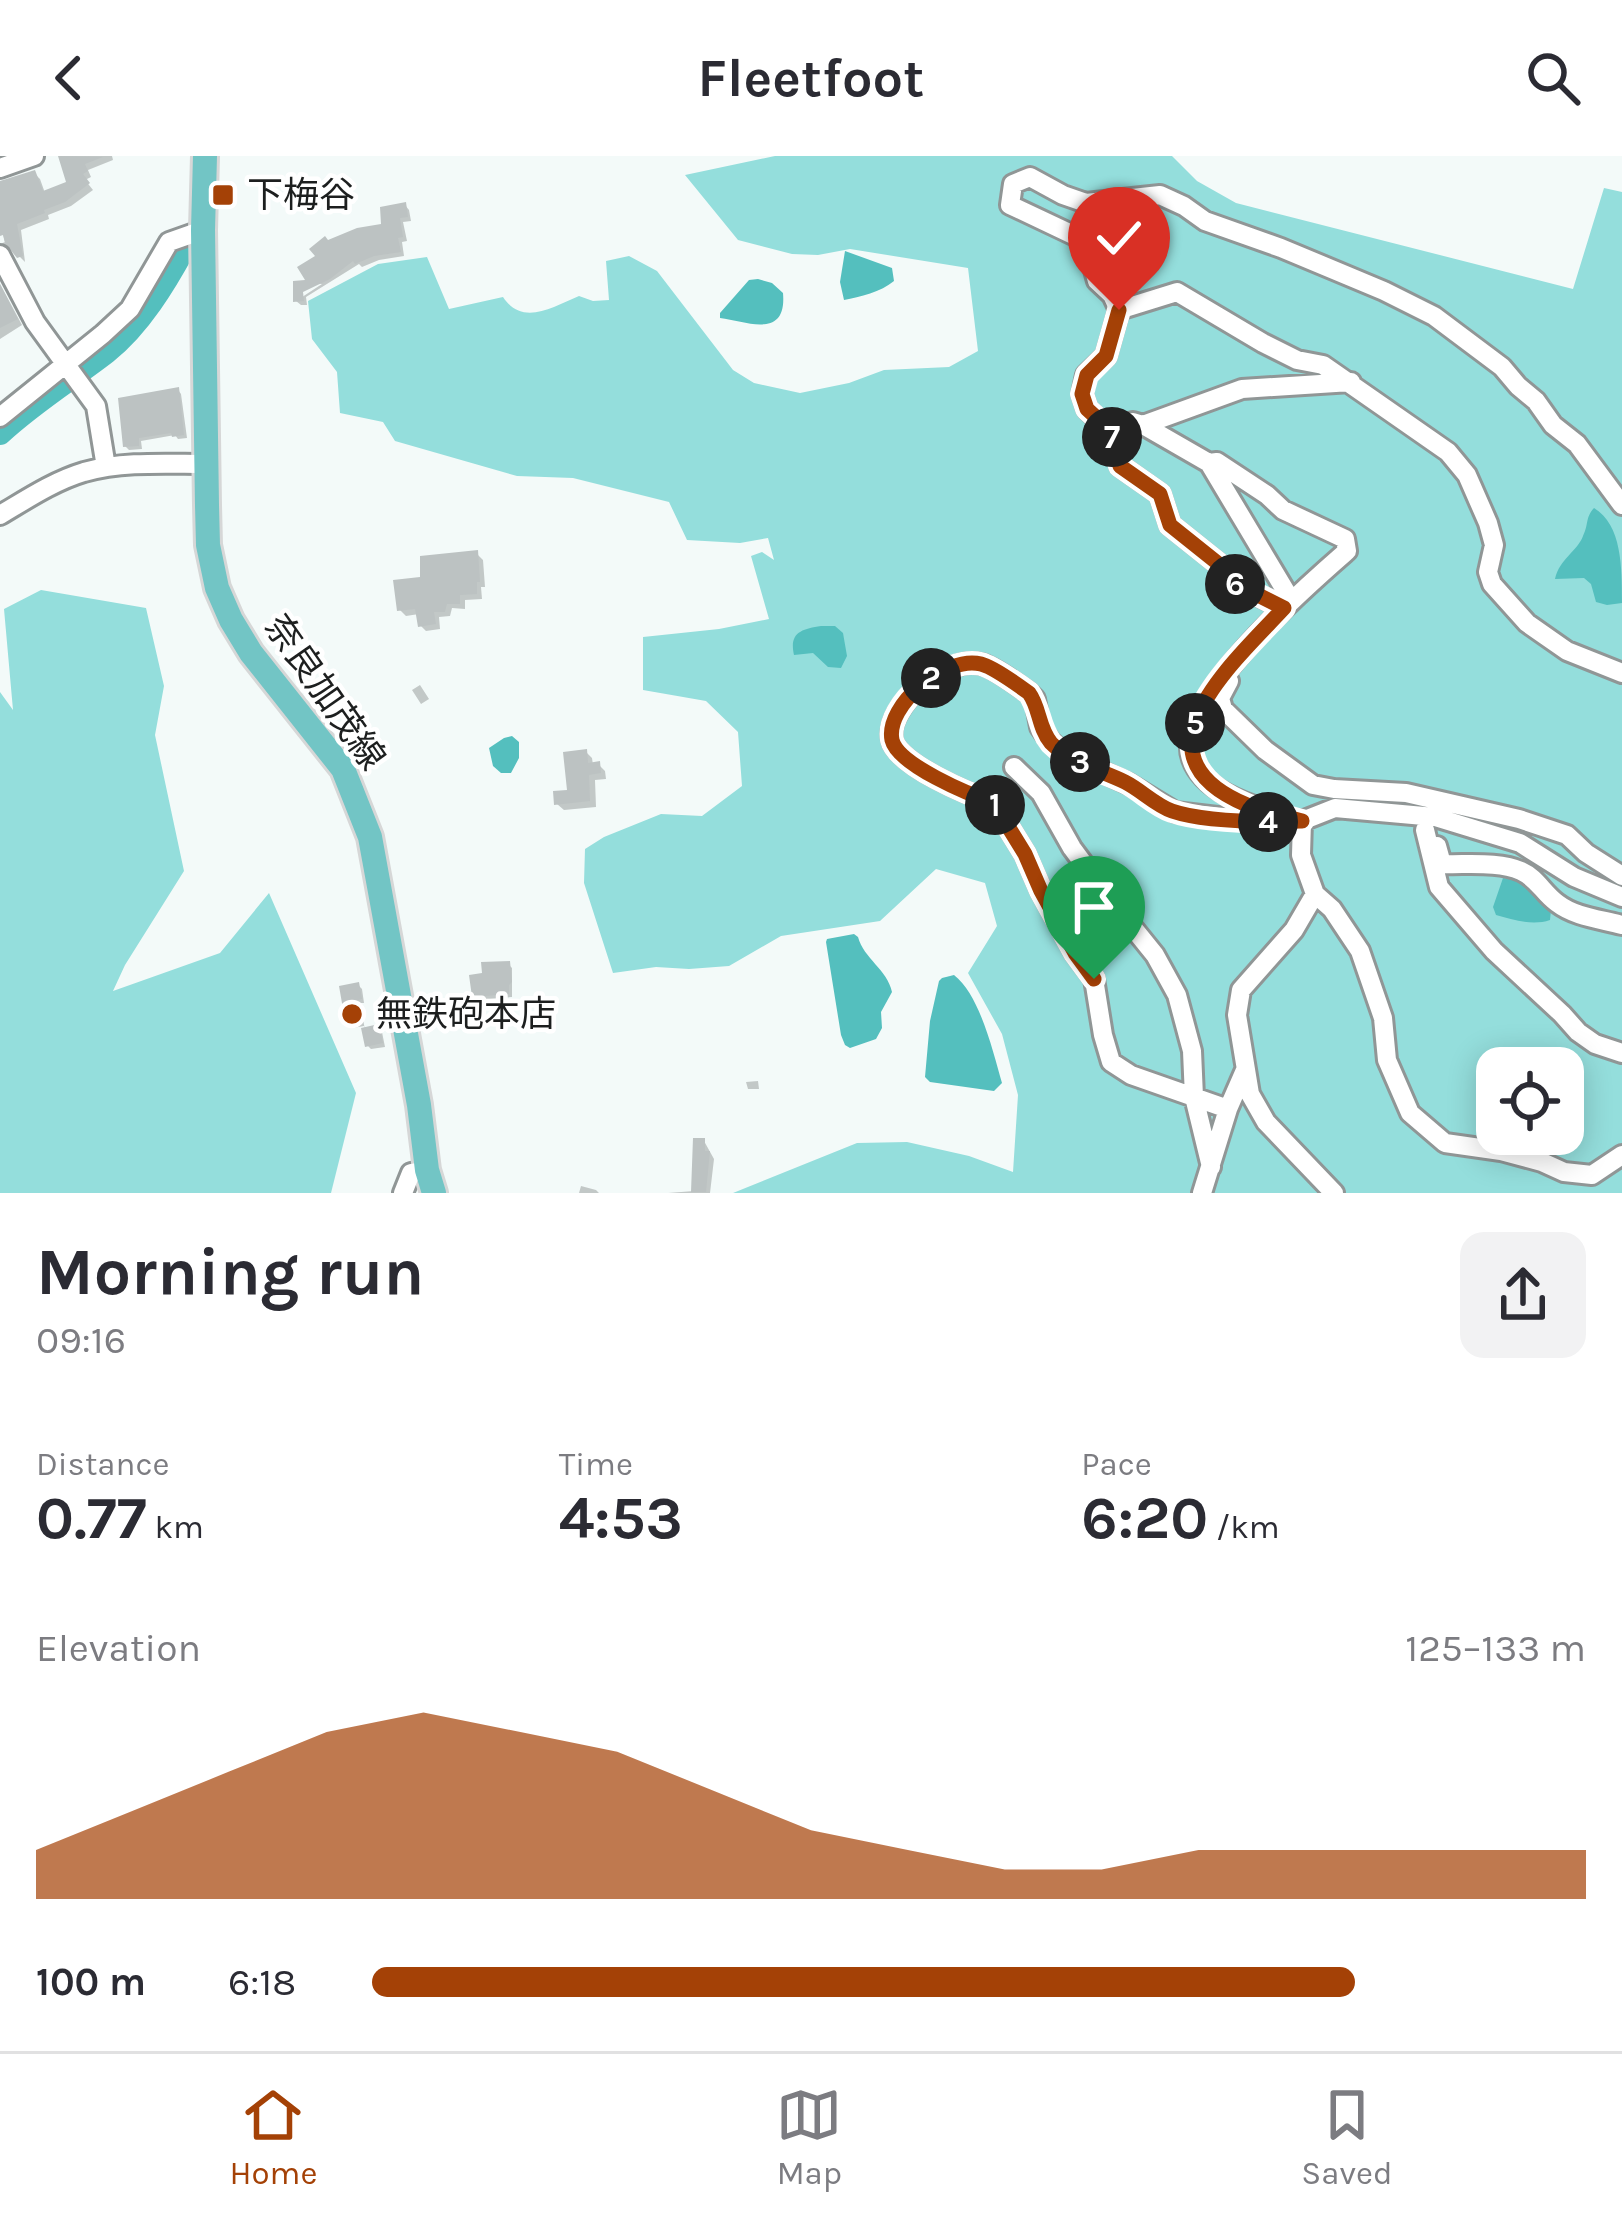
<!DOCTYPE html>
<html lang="en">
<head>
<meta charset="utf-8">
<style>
  :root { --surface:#fff; --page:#f2f2f3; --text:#2b2b33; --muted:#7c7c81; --line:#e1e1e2; --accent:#a44106 }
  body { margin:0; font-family:Karla,"Noto Sans JP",sans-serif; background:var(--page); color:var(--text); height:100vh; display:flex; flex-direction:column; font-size:45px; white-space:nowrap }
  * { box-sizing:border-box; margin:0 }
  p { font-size:39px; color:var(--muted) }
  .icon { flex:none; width:66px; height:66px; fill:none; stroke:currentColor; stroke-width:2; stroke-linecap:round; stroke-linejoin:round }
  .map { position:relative; height:1037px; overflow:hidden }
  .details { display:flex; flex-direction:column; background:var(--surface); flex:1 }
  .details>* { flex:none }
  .controls { position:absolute; left:1476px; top:891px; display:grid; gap:24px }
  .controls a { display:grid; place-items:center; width:108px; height:108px; border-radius:24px; background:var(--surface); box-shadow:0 6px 30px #0003; font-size:60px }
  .pin { position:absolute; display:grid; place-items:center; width:102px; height:102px; color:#fff; margin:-123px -51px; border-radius:50% 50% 50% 0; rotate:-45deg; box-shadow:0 0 12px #0007 }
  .pin .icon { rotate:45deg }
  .km { position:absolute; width:60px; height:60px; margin:-30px; border-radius:50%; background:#222; color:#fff; font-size:33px; line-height:60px; text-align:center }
  .round { display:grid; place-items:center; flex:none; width:126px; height:126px; border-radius:24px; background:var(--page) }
  .head { display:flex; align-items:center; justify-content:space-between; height:204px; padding:0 36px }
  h1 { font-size:66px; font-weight:700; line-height:90px }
  .metrics { display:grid; grid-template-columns:repeat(3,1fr); gap:18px; height:204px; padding:12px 36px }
  .metrics div { display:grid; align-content:center }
  .metrics b { font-size:60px; font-weight:700 }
  .metrics small { font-size:33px; font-weight:400 }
  .metrics p { font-size:33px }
  .chart { height:336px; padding:24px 36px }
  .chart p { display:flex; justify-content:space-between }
  .chart svg { width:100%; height:216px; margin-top:12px; fill:var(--accent); opacity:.7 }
  ul { padding:0 36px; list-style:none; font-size:39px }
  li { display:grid; grid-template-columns:192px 144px 1fr; align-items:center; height:90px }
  li i { height:30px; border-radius:15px; background:var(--accent) }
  header { display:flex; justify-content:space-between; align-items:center; height:156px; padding:0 36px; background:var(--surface); font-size:54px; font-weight:700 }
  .tabs { display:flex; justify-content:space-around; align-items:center; height:168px; border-top:3px solid var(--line); background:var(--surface); font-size:33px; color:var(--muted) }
  .tabs a { display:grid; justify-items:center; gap:6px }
  .tabs .active { color:var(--accent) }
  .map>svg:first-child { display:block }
  .green { fill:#94dedc; fill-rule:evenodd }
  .water { fill:#54bfbe }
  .shadow { fill:#0003 }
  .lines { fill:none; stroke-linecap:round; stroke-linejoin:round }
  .river { stroke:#54bfbe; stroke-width:24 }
  .building { fill:#bcc2c2 }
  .minor-casing { stroke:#909696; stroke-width:24 }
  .major-casing { stroke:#d6d7d7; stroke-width:30 }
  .minor { stroke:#fff; stroke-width:18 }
  .major { stroke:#72c5c5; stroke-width:24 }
  .route-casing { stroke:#fff; stroke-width:24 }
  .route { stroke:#a44106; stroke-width:15 }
  .poi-dot { fill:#a44106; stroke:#fff; stroke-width:4.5 }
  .labels { text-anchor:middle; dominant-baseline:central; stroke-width:9; stroke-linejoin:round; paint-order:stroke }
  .poi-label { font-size:36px; fill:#1d1f1f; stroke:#fff; text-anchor:start }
  .street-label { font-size:36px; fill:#1d1f1f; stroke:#fff }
</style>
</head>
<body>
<header><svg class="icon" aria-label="back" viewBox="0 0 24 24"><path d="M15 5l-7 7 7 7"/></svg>Fleetfoot<svg class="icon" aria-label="search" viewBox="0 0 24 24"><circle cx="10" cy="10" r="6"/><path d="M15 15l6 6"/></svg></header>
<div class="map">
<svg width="1622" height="1037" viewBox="0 0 1622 1037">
  <rect width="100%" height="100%" fill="#f3faf9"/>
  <path class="green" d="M775,0H1172L1197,25L1236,47L1573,133L1604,32L1622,36V1037H733L857,987L907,986L969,1000L1013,1016L1018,939L1002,878L968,817L997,770L985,727L936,713L880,765L781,780L729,810L689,813L656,811L613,817L584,727L585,693L604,681L661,658L702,660L742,630L738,576L706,545L643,534V481L719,473L769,463L751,400L762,396L774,404L768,382L740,387L687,384L669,346L573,322L517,320L395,285L383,266L340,257L337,216L312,183L308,145L378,108L427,101L449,153L503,141C523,171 552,151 579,140L593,145L609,144L606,105L629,100L657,115L733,214L754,227L800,237L849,227L884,214L949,211L978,195L968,112L850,93L818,99L792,98L738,84L685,19ZM1497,912H1563V978H1497Z
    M41,434L146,452L164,530L155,579L184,715L125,809L113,835L220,797L269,737L356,937L331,1037H0V536L13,554L4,453Z"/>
  <path class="water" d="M845,95L892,112L894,125C881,136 860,141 844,144L840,126Z
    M758,123L772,127L783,137C787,183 748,166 720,162V157L749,124Z
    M1594,352C1622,369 1622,411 1622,447L1607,449L1596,446L1591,428L1584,422L1555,423C1560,402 1577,396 1583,380C1589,368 1585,362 1594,352Z
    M821,470H835L843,477L847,500L841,512L828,511L813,497L794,499C789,477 801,473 821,470Z
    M512,580L519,586V602L511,617H501L493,610L489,592L504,582Z
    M1503,722L1524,724L1551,754L1550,764C1533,770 1513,764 1496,759L1493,751Z
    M854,778L858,781C864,803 887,813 892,836L881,856L882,872L876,883L850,892L845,889L841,879L826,786L827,783Z
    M954,819C980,839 993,896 1002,927L994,935L930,926L925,921L930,865L939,825L942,822Z"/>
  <path class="shadow" d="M60,0H112L113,4L88,14L91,21L85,24L93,34L71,50L48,59L49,63L21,74L25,106L9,90L0,94V88L5,86L0,66V28L34,17L40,23L45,37L70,27Z
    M405,49L409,54L411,65L403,66L407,85L402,86L404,100L379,104L362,111L359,108L306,141L307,149H301L296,145L322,128L310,127L319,101L328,87L385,70Z
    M0,128L22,169L0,183Z
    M178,234L181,238L187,282L178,283L175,279L141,285L142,293L129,294L125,290Z
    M477,398L483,404L485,431H481L482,443L465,444V453L452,452L450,460L439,461L440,473L426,475L420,469L419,458L406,460L400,454L423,424Z
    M420,529L429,543L421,548L412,534Z
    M586,596L592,602L593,609H599L605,615L606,623L595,624L596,651L564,654L557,648L571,636Z
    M508,808L512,812V841L479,844L475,840Z
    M358,829L362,833L364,847H360L365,874L378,872L382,876L385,891L371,893L368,890L364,870L353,872L349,869Z
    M746,926L758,925L759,933H748Z
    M704,985L714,1003L710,1037H668L694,1035Z
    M581,1030L596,1034L599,1037H579Z"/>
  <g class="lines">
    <path class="river" d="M0,277C32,247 71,223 106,196C139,170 165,127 185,90"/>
  </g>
  <path class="building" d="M58,0L103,1L85,8L88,15L83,18L90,27L65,46L44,54L45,57L17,68L23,100L17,102L5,87L3,79L0,80V25L35,14L43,35L66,26Z
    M406,46L408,61L400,62L403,81L398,82L401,96L374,100L355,108L353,105L330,123L303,136L304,145L293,146V125L305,124L297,111L315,100L309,93L325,80L328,84L357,72L381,68L380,51Z
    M0,128L18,163L0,172Z
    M179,231L184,279L172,281L171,277L139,282V290L123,291L118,242Z
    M478,394L480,426H477V438L460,439V448H447L445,456H434L436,468L418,471L415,453L397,455L393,424L420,421V400Z
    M587,593L588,607L600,605L601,617L589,619L590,645L554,649L553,635L567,634L563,596Z
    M510,805L512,826L509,829V838L472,841L469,819L482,817L481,806Z
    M359,826L362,843L358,844L362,867L346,870L339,830Z
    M379,868L383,887L365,891L361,872Z
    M693,982H705V995H710L706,1036H691Z"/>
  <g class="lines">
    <g class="minor-casing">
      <path id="minor" d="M0,12L34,0
        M0,99L35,166L96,250L106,311
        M1119,154L1112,139L1097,125L1086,85L1010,49L1013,28L1030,21L1063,39L1086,47L1160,39L1184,50L1205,65L1281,92L1384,135L1434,160L1502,211L1518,230L1536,245L1553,269L1577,288L1622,349
        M0,261L103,178L130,153L169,86L203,74
        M1143,269L1133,266L1110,275L1087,253L1082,238L1086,219L1106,200L1119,154L1177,136L1263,187L1297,204L1323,209L1448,296L1467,319L1488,367L1494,389L1488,416L1492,428L1527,467L1567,495L1622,517
        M1110,275L1120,310L1160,338L1170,369L1220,409L1230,426L1284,452
        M1209,307L1291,444
        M0,359C27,343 54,325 84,316C124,305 166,308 206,308
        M1229,525L1220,542L1223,553L1265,594L1313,629L1334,633L1406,637L1519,663L1567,679L1586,697L1622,720
        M1014,611L1041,637L1072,692L1109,742L1155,799L1177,839L1192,895L1194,941L1211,1011
        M1283,660C1253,650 1204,637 1192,603C1171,547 1308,429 1347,395L1345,383L1283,354L1267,339L1217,306L1209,307L1143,269L1242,233L1351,226
        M1302,665L1301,699L1315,738L1294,774L1241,834L1237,859L1250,938L1266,966L1334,1037
        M1425,674L1439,731L1494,795L1562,858L1578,876L1595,888L1622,897
        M1437,690L1442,708C1466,709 1499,705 1521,715C1537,722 1543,737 1557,747C1575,761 1600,763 1622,769
        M1315,738L1332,753L1360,795L1383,862L1387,904L1410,957L1445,987L1501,995L1542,1006L1564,1016L1592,1019L1622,999
        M1228,953L1131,919L1111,906L1103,879L1094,823L1075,797L1041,735L1025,698L993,646C970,639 898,609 892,584C885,550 946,499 981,508C994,511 1018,529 1029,537L1035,543L1040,571L1050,585L1065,599L1129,628L1175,656L1260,666L1302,665L1335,652L1435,661L1520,687L1574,721L1622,741
        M403,1037L411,1017L427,1014
        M1202,1037L1228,953L1245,914"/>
    </g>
    <g class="major-casing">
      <path id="major" d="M205,0L203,74L207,349L208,389L217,432L231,464L251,497L343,613L370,681L419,949L427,1014L434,1037"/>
    </g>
    <use href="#minor" class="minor"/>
    <use href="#major" class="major"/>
  </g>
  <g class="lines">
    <g class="route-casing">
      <path id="route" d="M1094,823L1075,797L1041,735L1025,698L993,646C970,639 898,609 892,584C885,549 946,499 981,508C993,511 1018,529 1029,537C1040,552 1038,571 1051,587C1071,607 1100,614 1125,626C1141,634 1155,649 1172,655C1204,666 1267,666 1302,665C1284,660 1264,656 1247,649C1127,599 1232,508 1284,452L1230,425L1220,409L1170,369L1160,338L1120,310L1110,274L1087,253L1082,238L1087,219L1106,200L1119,154"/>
    </g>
    <use href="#route" class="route"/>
  </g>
  <g class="poi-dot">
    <rect x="211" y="27" width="24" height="24" rx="6"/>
    <circle cx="352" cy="858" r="12"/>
  </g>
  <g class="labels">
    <g class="poi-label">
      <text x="247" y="39">下梅谷</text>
      <text x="376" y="858">無鉄砲本店</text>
    </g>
    <g class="street-label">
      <text transform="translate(325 536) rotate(55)">奈良加茂線</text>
    </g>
  </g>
</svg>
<div class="controls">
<a><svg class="icon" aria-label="locate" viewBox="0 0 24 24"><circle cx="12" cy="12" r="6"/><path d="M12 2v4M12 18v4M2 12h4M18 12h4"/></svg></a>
</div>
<div class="pin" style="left:1094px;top:823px;background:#1e9e55"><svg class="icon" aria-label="arrive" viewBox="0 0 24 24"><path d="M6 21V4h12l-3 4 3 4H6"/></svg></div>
<div class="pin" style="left:1119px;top:154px;background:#d93025"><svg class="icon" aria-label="check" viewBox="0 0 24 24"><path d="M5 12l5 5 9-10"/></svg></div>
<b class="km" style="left:995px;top:649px">1</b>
<b class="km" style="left:931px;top:522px">2</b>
<b class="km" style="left:1080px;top:606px">3</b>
<b class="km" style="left:1268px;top:666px">4</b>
<b class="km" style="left:1195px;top:567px">5</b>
<b class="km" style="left:1235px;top:428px">6</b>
<b class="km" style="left:1112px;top:281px">7</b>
</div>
<section class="details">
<div class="head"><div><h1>Morning run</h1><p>09:16</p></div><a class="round"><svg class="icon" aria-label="share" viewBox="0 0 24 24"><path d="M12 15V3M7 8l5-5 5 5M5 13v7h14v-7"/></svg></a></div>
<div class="metrics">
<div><p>Distance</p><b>0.77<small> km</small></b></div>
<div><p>Time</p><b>4:53</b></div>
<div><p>Pace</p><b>6:20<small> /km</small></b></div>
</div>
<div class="chart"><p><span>Elevation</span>125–133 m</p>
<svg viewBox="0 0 160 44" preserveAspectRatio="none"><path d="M0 44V34L10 26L20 18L30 10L40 6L50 10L60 14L70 22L80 30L90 34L100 38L110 38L120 34L130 34L140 34L150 34L160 34V44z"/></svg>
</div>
<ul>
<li><b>100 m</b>6:18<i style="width:81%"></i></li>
</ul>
</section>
<nav class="tabs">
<a class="active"><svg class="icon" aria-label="home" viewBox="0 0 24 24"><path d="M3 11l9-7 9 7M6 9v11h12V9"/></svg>Home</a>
<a><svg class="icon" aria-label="map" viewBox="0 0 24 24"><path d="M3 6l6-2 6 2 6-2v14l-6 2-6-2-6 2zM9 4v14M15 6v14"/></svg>Map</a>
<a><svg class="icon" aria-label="saved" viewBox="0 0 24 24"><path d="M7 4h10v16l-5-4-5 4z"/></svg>Saved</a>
</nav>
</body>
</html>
